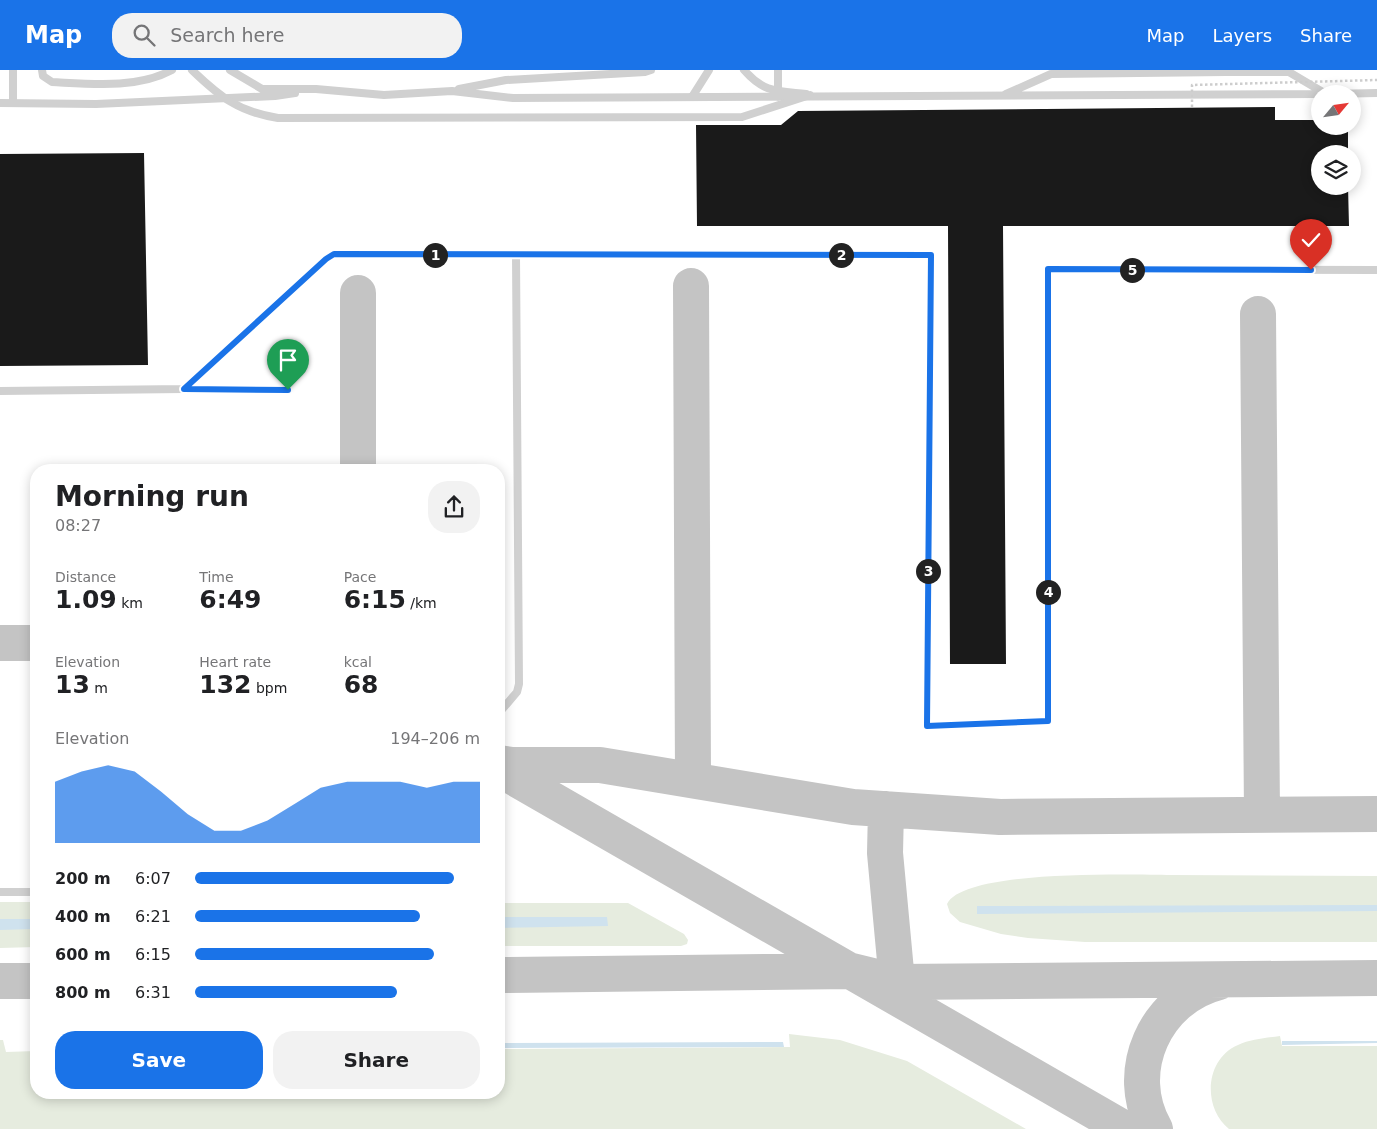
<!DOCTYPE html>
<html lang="en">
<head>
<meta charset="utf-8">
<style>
  :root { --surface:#fff; --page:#f2f2f2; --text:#202124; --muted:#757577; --accent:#1a73e8 }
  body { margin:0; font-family:"DejaVu Sans",sans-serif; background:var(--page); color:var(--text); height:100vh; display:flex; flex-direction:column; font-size:19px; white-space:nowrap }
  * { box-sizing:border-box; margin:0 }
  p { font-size:16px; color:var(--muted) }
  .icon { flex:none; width:28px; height:28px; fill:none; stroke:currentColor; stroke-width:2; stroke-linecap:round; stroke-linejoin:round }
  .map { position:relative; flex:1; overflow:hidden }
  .details { position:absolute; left:30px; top:394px; width:475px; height:635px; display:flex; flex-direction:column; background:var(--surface); border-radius:20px; box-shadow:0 2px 12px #0003 }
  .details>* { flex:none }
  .needle { width:32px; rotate:61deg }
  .controls { position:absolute; left:1311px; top:15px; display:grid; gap:10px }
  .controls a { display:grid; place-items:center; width:50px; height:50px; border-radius:50%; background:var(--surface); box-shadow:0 2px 12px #0003; font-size:25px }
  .pin { position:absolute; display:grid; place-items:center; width:42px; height:42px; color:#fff; margin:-51px -21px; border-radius:50% 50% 50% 0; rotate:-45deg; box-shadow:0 0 5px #0007 }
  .pin .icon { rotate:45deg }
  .km { position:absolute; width:25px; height:25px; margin:-12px; border-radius:50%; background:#222; color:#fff; font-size:14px; line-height:25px; text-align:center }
  .round { display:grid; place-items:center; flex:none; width:52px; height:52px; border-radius:20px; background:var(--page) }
  .headline { display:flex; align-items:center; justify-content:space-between; height:85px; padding:0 25px }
  h1 { font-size:28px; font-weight:600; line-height:38px }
  .figures { display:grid; grid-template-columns:repeat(3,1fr); gap:8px; height:85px; padding:5px 25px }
  .figures div { display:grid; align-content:center }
  .figures b { font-size:25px; font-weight:600 }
  .figures small { font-size:14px; font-weight:400 }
  .figures p { font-size:14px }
  .chart { height:140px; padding:10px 25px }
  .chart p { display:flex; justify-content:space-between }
  .chart svg { width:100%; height:90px; margin-top:5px; fill:var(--accent); opacity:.7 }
  .cta { display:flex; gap:10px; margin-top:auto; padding:10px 25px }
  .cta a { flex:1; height:58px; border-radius:20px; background:var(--accent); color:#fff; font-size:20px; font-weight:600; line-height:58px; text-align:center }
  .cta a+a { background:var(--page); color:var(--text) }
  ul { padding:0 25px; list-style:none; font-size:16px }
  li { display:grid; grid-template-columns:80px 60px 1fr; align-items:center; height:38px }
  li i { height:12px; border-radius:6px; background:var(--accent) }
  header { display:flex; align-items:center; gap:30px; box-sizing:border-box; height:70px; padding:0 25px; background:var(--accent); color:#fff }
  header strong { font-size:24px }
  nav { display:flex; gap:28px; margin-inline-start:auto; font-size:18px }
  .search { width:350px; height:45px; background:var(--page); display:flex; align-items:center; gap:12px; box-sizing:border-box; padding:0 18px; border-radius:20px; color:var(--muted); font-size:19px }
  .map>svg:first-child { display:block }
  .green { fill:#e6ecdf }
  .water { fill:#cfe2ee }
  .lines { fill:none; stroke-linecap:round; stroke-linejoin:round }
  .taxiway { stroke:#c4c4c4; stroke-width:36 }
  .building { fill:#1a1a1a }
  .lane { stroke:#d0d0d0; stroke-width:8 }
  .path-bridge { stroke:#cdcdcd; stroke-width:2.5; stroke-dasharray:2.5 2.5; stroke-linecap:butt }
  .lane-bridge { stroke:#d0d0d0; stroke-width:8 }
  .route-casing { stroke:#fff; stroke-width:10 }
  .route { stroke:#1a73e8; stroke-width:6 }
</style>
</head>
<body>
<header>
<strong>Map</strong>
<div class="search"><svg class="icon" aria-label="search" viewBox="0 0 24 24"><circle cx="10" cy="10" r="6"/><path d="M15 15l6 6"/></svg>Search here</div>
<nav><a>Map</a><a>Layers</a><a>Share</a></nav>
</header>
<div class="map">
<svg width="1377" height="1059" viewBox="0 0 1377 1059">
  <rect width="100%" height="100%" fill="#fff"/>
  <path class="green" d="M1171,805L1377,806V872H1085L1028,868L1001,864L960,852L950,843L947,834C965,799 1131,805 1171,805Z
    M0,832H36V877L0,878Z
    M499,833H628L684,864L688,870L687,874L681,876H499Z
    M789,964L840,970L907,991L1026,1059H0V970H3L6,982L36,981V1022H499V979L790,977Z
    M1280,966L1282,976H1377V1059H1229C1202,1037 1205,989 1238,975C1251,969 1266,968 1280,966Z"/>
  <path class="water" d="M1377,835V841L977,844V836Z
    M499,847H607L608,856L499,858Z
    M36,849V866L33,859L0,860V849Z
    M1282,971H1377V973L1282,975Z
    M783,972L784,977L499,978V973Z"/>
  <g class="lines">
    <path class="taxiway" d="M691,216L693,709
      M358,223V400
      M1258,244L1262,745
      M0,573H36
      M499,693L512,695H600L853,737L1000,747L1377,744
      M499,699L1125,1059
      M886,739L885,783L897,912
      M499,905L852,901L897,912L1377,908
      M0,911H36
      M1155,1059C1122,1002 1155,928 1219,912"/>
  </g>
  <path class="building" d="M1275,37V50H1320V56H1348V84H1320V116H1348L1349,156H1003L1006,594H950L948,156H697L696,55H781L798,41Z
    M144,83L148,295L0,296V84Z"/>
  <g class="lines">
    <path class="lane" d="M13,0V32
      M42,0L43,6L52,12C91,14 137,19 172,0
      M230,0L262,19H316L384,25L452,21L513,28L1320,24
      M459,19L506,10L645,2L651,0
      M1006,24L1051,4L1226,2H1289L1326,24
      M1328,24L1377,23
      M692,27L709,0
      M778,27V0
      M0,33L96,34L275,26L295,23
      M185,319L288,320
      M0,321L184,319L326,189L334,184L931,185L927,656L1048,651L1049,199L1377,200
      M499,643L517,622L519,614L516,186
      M0,822H36"/>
    <path class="path-bridge" d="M1192,37V15L1377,10"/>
    <path class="lane-bridge" d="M192,0C220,27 239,42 278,48L742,47L810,25
      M744,0C764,23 777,21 806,24"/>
  </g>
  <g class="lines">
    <g class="route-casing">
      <path id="route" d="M288,320L184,319L326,189L334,184L931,185L927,656L1048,651V199L1311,200"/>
    </g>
    <use href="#route" class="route"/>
  </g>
</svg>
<div class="controls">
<a><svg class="needle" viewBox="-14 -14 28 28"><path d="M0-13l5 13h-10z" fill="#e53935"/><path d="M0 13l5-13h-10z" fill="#757577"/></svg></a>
<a><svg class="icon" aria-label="layers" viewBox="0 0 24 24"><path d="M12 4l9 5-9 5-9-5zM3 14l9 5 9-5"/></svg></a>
</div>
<div class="pin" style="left:288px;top:320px;background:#1e9e55"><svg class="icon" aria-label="arrive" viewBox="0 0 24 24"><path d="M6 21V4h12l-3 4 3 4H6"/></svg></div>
<div class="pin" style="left:1311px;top:200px;background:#d93025"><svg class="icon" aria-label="check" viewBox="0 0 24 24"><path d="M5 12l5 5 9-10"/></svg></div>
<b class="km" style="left:435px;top:185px">1</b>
<b class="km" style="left:841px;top:185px">2</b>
<b class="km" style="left:928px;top:501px">3</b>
<b class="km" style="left:1048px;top:522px">4</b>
<b class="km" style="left:1132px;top:200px">5</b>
<section class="details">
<div class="headline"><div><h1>Morning run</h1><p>08:27</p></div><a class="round"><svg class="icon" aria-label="share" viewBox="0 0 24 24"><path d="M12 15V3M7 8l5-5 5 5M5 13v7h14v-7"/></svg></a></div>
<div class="figures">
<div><p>Distance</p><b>1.09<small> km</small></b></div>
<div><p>Time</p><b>6:49</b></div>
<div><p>Pace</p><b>6:15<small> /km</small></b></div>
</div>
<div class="figures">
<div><p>Elevation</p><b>13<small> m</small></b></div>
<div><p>Heart rate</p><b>132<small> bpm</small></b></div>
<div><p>kcal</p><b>68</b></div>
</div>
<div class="chart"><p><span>Elevation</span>194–206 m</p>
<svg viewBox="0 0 160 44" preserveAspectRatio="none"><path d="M0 44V14L10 9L20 6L30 9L40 19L50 30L60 38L70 38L80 33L90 25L100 17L110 14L120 14L130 14L140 17L150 14L160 14V44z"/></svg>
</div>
<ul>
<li><b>200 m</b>6:07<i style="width:91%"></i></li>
<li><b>400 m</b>6:21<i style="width:79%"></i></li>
<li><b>600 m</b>6:15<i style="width:84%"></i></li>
<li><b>800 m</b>6:31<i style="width:71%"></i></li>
</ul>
<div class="cta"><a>Save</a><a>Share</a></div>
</section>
</div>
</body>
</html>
